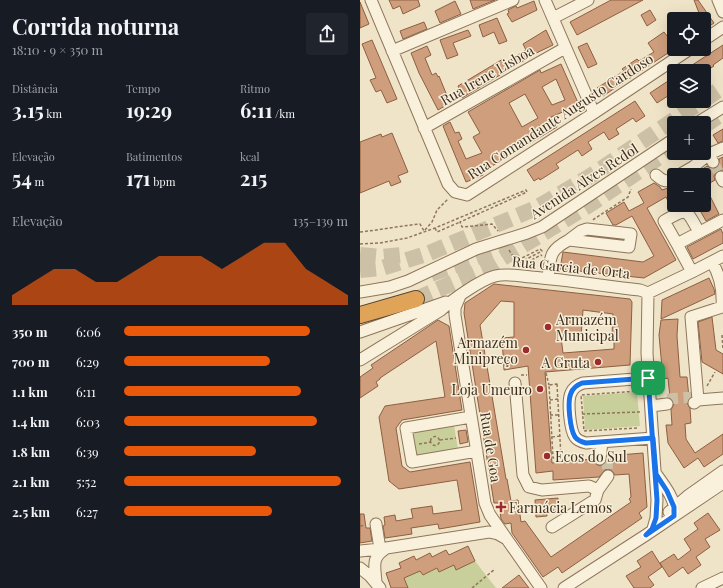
<!DOCTYPE html>
<html lang="pt">
<head>
<meta charset="utf-8">
<style>
  :root { --surface:#171b24; --page:#20242c; --text:#f1f3f6; --muted:#9ea1a6; --accent:#ea580c }
  body { margin:0; font-family:"Playfair Display",serif; background:var(--page); color:var(--text); height:100vh; display:flex; flex-direction:column; font-size:15px; white-space:nowrap }
  * { box-sizing:border-box; margin:0 }
  p { font-size:13px; color:var(--muted) }
  .icon { flex:none; width:22px; height:22px; fill:none; stroke:currentColor; stroke-width:2; stroke-linecap:round; stroke-linejoin:round }
  .map { position:relative; flex:1; overflow:hidden }
  .sheet { display:flex; flex-direction:column; background:var(--surface); width:360px }
  .sheet>* { flex:none }
  .fabs { position:absolute; left:307px; top:12px; display:grid; gap:8px }
  .fabs a { display:grid; place-items:center; width:44px; height:44px; border-radius:4px; background:var(--surface); box-shadow:0 4px 16px #0002; font-size:20px }
  .pin { position:absolute; display:grid; place-items:center; width:34px; height:34px; color:#fff; margin:-17px; border-radius:8px; box-shadow:0 2px 6px #0006 }
  .round { display:grid; place-items:center; flex:none; width:42px; height:42px; border-radius:4px; background:var(--page) }
  .summary { display:flex; align-items:center; justify-content:space-between; height:68px; padding:0 12px }
  h1 { font-size:22px; font-weight:700; line-height:30px }
  .metrics { display:grid; grid-template-columns:repeat(3,1fr); gap:6px; height:68px; padding:4px 12px }
  .metrics div { display:grid; align-content:center }
  .metrics b { font-size:20px; font-weight:700 }
  .metrics small { font-size:11px; font-weight:400 }
  .metrics p { font-size:11px }
  .chart { height:112px; padding:8px 12px }
  .chart p { display:flex; justify-content:space-between }
  .chart svg { width:100%; height:72px; margin-top:4px; fill:var(--accent); opacity:.7 }
  ul { padding:0 12px; list-style:none; font-size:13px }
  li { display:grid; grid-template-columns:64px 48px 1fr; align-items:center; height:30px }
  li i { height:10px; border-radius:5px; background:var(--accent) }
  main { display:flex; flex:1; min-height:0 }
  .map>svg:first-child { display:block }
  .green { fill:#c9cf9b }
  .building { fill:#cf9f7d; stroke:#8d5f41; fill-rule:evenodd }
  .lines { fill:none; stroke-linecap:round; stroke-linejoin:round }
  .minor-tunnel { stroke:#ccc0a6; stroke-width:11; stroke-dasharray:11 5.5; stroke-linecap:butt }
  .highway-tunnel { stroke:#ccc0a6; stroke-width:16; stroke-dasharray:16 8; stroke-linecap:butt }
  .minor-casing { stroke:#8d765c; stroke-width:13 }
  .highway-casing { stroke:#5b4430; stroke-width:18 }
  .path { stroke:#8d765c; stroke-width:1.5; stroke-dasharray:3 2; stroke-linecap:butt }
  .minor { stroke:#faf1dc; stroke-width:11 }
  .highway { stroke:#e0a458; stroke-width:16 }
  .route-casing { stroke:#fff; stroke-width:8 }
  .route { stroke:#1a73e8; stroke-width:5 }
  .poi-dot { fill:#9e2a2b; stroke:#f7eed8; stroke-width:1.5 }
  .labels { text-anchor:middle; dominant-baseline:central; stroke-width:3; stroke-linejoin:round; paint-order:stroke }
  .street-label { font-size:14px; fill:#3d2e20; stroke:#f7eed8 }
  .poi-label { font-size:14px; fill:#3d2e20; stroke:#f7eed8; text-anchor:start }
</style>
</head>
<body>
<main>
<section class="sheet">
<div class="summary"><div><h1>Corrida noturna</h1><p>18:10 · 9 × 350 m</p></div><a class="round"><svg class="icon" aria-label="share" viewBox="0 0 24 24"><path d="M12 15V3M7 8l5-5 5 5M5 13v7h14v-7"/></svg></a></div>
<div class="metrics">
<div><p>Distância</p><b>3.15<small> km</small></b></div>
<div><p>Tempo</p><b>19:29</b></div>
<div><p>Ritmo</p><b>6:11<small> /km</small></b></div>
</div>
<div class="metrics">
<div><p>Elevação</p><b>54<small> m</small></b></div>
<div><p>Batimentos</p><b>171<small> bpm</small></b></div>
<div><p>kcal</p><b>215</b></div>
</div>
<div class="chart"><p><span>Elevação</span>135–139 m</p>
<svg viewBox="0 0 160 44" preserveAspectRatio="none"><path d="M0 44V38L10 30L20 22L30 22L40 30L50 30L60 22L70 14L80 14L90 14L100 22L110 14L120 6L130 6L140 22L150 30L160 38V44z"/></svg>
</div>
<ul>
<li><b>350 m</b>6:06<i style="width:83%"></i></li>
<li><b>700 m</b>6:29<i style="width:65%"></i></li>
<li><b>1.1 km</b>6:11<i style="width:79%"></i></li>
<li><b>1.4 km</b>6:03<i style="width:86%"></i></li>
<li><b>1.8 km</b>6:39<i style="width:59%"></i></li>
<li><b>2.1 km</b>5:52<i style="width:97%"></i></li>
<li><b>2.5 km</b>6:27<i style="width:66%"></i></li>
</ul>
</section>
<div class="map">
<svg width="363" height="588" viewBox="0 0 363 588">
  <rect width="100%" height="100%" fill="#f0e4c8"/>
  <path class="green" d="M277,392L280,426L225,430L223,396Z
    M94,425L98,449L54,456L50,432Z
    M115,561L136,588H48L44,578L60,571L63,575L77,568L79,572L94,565L96,570Z"/>
  <path class="building" d="M29,0H58L60,6L43,14L40,6L33,9Z
    M110,0H135L113,9Z
    M251,0H283L217,35L210,22Z
    M334,0H338L354,23L344,30V19H340L337,14L339,13Z
    M95,1L101,14L80,23L75,11Z
    M174,1L177,10L152,22L147,14L149,13L148,10L156,6L157,8Z
    M0,2L9,24L0,28Z
    M290,10L296,20L287,26L281,15Z
    M137,18L147,41L139,44L134,32L123,37L119,25Z
    M64,22L67,29L43,39L40,31Z
    M108,30L111,36L93,43L98,55L87,59L80,40Z
    M186,30L193,45L168,57V58L102,98L98,86L143,59L145,63L166,50L163,44Z
    M304,32L307,36L314,32V49L243,96L237,88L264,71L262,69L277,59L279,61L294,52L288,43Z
    M12,40L37,99L27,103L21,90L16,92L10,80L16,78L2,44Z
    M227,43L237,64L228,68L218,47Z
    M363,45V58L353,65L354,66L346,71H323Z
    M67,46L71,55L65,58L72,75L76,73L78,77L79,76L90,103L78,110L59,73L51,53Z
    M201,64L219,105L191,117L197,127L122,172L123,175L106,182L83,126L90,122L95,133L99,132L102,139L98,141L106,159L122,153L113,137L120,133L108,112L180,70L181,73ZM196,79L205,100L192,105L182,87ZM165,94L178,118L162,127L149,103Z
    M314,77V92L297,103L290,93Z
    M275,101L285,116L276,122L273,118L256,129L259,134L249,140L244,132L228,142L232,149L222,156L218,150L196,164L199,168L180,180L179,178L174,181L167,170Z
    M363,129V141L358,143L353,135Z
    M32,133L48,172L38,176L41,182L31,186L29,181L0,193V142L21,134L22,137Z
    M363,157V170L358,171L354,176L355,180L345,186L359,214L346,221L337,205H344V175L341,170L347,166L353,169L357,168L359,165V159Z
    M294,183L300,187L302,190L314,186V208L312,209L306,197L287,208L316,260L284,278L200,269L203,252L283,262L294,256L272,216L256,225H253L246,213L264,202L269,211L284,203L278,192Z
    M361,229L363,234V243L333,259L327,247Z
    M349,278L354,289L355,294L301,319L302,300Z
    M134,284L270,299L272,302L270,365L185,372L192,463L233,459L236,464L240,466L245,463L247,458L260,457L259,455L283,453L287,507L279,513L282,518L202,573L198,567L183,577L152,533L151,523L145,524L141,519L139,503H134L104,313L105,303ZM141,301L154,302V337L142,338L144,370L168,366L176,473L193,471V480L239,477L245,470L248,469L252,471L255,475L269,474L271,497L269,499L271,502L191,557L165,521L161,522L158,500L151,501L147,479H146L120,325ZM223,310L253,314L252,335H254V349L203,353L201,337H221Z
    M352,317L356,350L363,354V374L342,362L338,322Z
    M318,319L317,336L320,377H327L329,398L327,403L330,408L331,423L325,424L326,439L335,453L363,434V454L344,467L338,458L324,468L308,443L306,425H312L311,410L314,404L310,398L308,378L303,379L299,335L301,320Z
    M78,320L89,326L102,410L42,420L36,428L42,466L50,472L110,462L120,522L79,529L78,524L51,528L52,534L25,538L23,526L25,525L24,517L35,515L36,521L53,518L51,509L72,506L73,514L102,510L97,480L39,489L29,481L27,468L19,417L25,406L85,397L76,341L20,378V379L16,382L18,386L0,398V377L13,368L11,365Z
    M106,430L108,442L100,444L98,431Z
    M198,498L199,510L187,511V516L176,517L175,500Z
    M348,513L360,530L345,539L350,547L336,557L341,565L328,574L323,567L309,577L300,563L314,554L318,560L331,550L324,539L338,529L334,523Z
    M0,514H4L6,528H10L12,541L0,543Z
    M108,546L115,561L96,570L94,565L79,572L77,568L63,575L60,571L44,578L48,588H31L26,573L41,568L39,563L54,556L56,560L70,553L72,557L86,550L89,555Z
    M292,551L302,567L288,577L294,585L290,588H274L266,576L281,567L277,561Z
    M159,575L169,588H142Z"/>
  <g class="lines">
    <path class="minor-tunnel" d="M353,162L361,177
      M307,399L334,397
      M247,458L248,476"/>
    <path class="highway-tunnel" d="M344,100L363,87
      M344,126L363,113
      M0,255L22,257L42,255
      M0,270L22,268L69,253L174,209L229,177L342,101
      M71,274L150,245
      M56,299L123,270L234,202L314,147"/>
    <g class="minor-casing">
      <path id="minor" d="M11,0L88,184L95,192L107,195L234,113L330,49
        M185,0L234,113
        M358,0L363,12
        M193,18L228,0
        M344,40L363,27
        M32,51L153,0
        M337,123L363,107
        M64,128L205,48
        M344,146L353,162
        M296,175C303,181 306,183 314,178
        M319,175L333,167L349,154L363,148
        M361,177L363,181
        M339,232C326,209 328,207 304,221L317,244L363,220
        M317,244L332,272
        M188,278C191,257 188,251 209,240L269,247L271,234L227,229L221,231L209,240
        M0,292L30,287L48,281L116,249L167,233L182,227L314,139
        M288,293L287,353L297,500L296,518L293,529
        M100,296L95,308V315L125,503L130,515L181,588
        M0,332L86,302
        M0,360L81,310C92,300 120,280 135,276C147,273 159,276 171,277C208,280 244,286 280,290L288,293L332,272L363,256
        M288,378L223,383C217,385 213,388 211,393C207,401 210,430 215,437C218,441 222,442 226,443L293,438
        M155,383L163,475L169,487L182,490L229,486L238,490L248,476
        M338,400L331,317L362,307C363,291 360,275 352,262
        M334,403L338,400L363,398
        M291,406L307,404
        M111,417L46,428L52,462L117,451
        M240,459L242,442
        M296,474C304,485 316,500 315,514
        M309,512L329,495L363,471
        M16,524L20,549
        M192,527L235,500L238,490
        M0,551L20,549L129,532L138,534L145,538
        M0,568L10,576L20,588
        M16,582C15,567 11,558 25,549
        M204,588L286,535L363,483
        M342,588L363,578"/>
    </g>
    <g class="highway-casing">
      <path id="highway" d="M0,315L56,299"/>
    </g>
    <path class="path" d="M233,220L234,219L268,197L271,189
      M75,228L77,232L100,222
      M0,232C20,230 40,226 60,224L64,231L72,222L77,210L88,199
      M0,244L20,243L47,238L75,228L166,190L167,192L100,222L102,227L132,224L138,231
      M149,250L156,261L180,249L182,251L159,263L160,266L181,255L182,256
      M362,335L363,350
      M186,373L189,385
      M161,375H167
      M197,384L201,457L193,458L189,385Z
      M347,386L355,372
      M190,400L198,399
      M222,414L280,412
      M190,415H198
      M277,428L224,431L221,395L279,391
      M70.5 441a4.5 4.5 0 1 1 9 0a4.5 4.5 0 1 1-9 0Z
      M192,437L200,436
      M80,440L96,438
      M59,444L71,442
      M0,526L6,525
      M112,588L135,569"/>
    <use href="#minor" class="minor"/>
    <use href="#highway" class="highway"/>
  </g>
  <g class="lines">
    <g class="route-casing">
      <path id="route" d="M288,378L297,500L296,518L292,529L286,535L314,516V507L307,491L296,474L293,438L226,443C222,442 218,441 215,437C210,429 207,402 211,393C213,388 217,385 222,383L288,378"/>
    </g>
    <use href="#route" class="route"/>
  </g>
  <g class="poi-dot">
    <circle cx="188" cy="327" r="4"/>
    <circle cx="166" cy="350" r="4"/>
    <circle cx="238" cy="362" r="4"/>
    <circle cx="180" cy="389" r="4"/>
    <circle cx="187" cy="456" r="4"/>
    <path d="M139 501h4v4h4v4h-4v4h-4v-4h-4v-4h4z"/>
  </g>
  <g class="labels">
    <g class="street-label">
      <text transform="translate(127 75) rotate(-30)">Rua Irene Lisboa</text>
      <text transform="translate(200 116) rotate(-33)">Rua Comandante Augusto Cardoso</text>
      <text transform="translate(224 181) rotate(-33)">Avenida Alves Redol</text>
      <text transform="translate(211 267) rotate(6)">Rua Garcia de Orta</text>
      <text transform="translate(131 447) rotate(81)">Rua de Goa</text>
    </g>
    <g class="poi-label">
      <text x="196" y="319">Armazém<tspan x="196" dy="16">Municipal</tspan></text>
      <text x="158" y="342" text-anchor="end">Armazém<tspan x="158" dy="16">Minipreço</tspan></text>
      <text x="230" y="362" text-anchor="end">A Gruta</text>
      <text x="172" y="389" text-anchor="end">Loja Umeuro</text>
      <text x="195" y="456">Ecos do Sul</text>
      <text x="149" y="507">Farmácia Lemos</text>
    </g>
  </g>
</svg>
<div class="fabs">
<a><svg class="icon" aria-label="locate" viewBox="0 0 24 24"><circle cx="12" cy="12" r="6"/><path d="M12 2v4M12 18v4M2 12h4M18 12h4"/></svg></a>
<a><svg class="icon" aria-label="layers" viewBox="0 0 24 24"><path d="M12 4l9 5-9 5-9-5zM3 14l9 5 9-5"/></svg></a>
<a>+</a>
<a>−</a>
</div>
<div class="pin" style="left:288px;top:378px;background:#1e9e55"><svg class="icon" aria-label="arrive" viewBox="0 0 24 24"><path d="M6 21V4h12l-3 4 3 4H6"/></svg></div>
</div>
</main>
</body>
</html>
